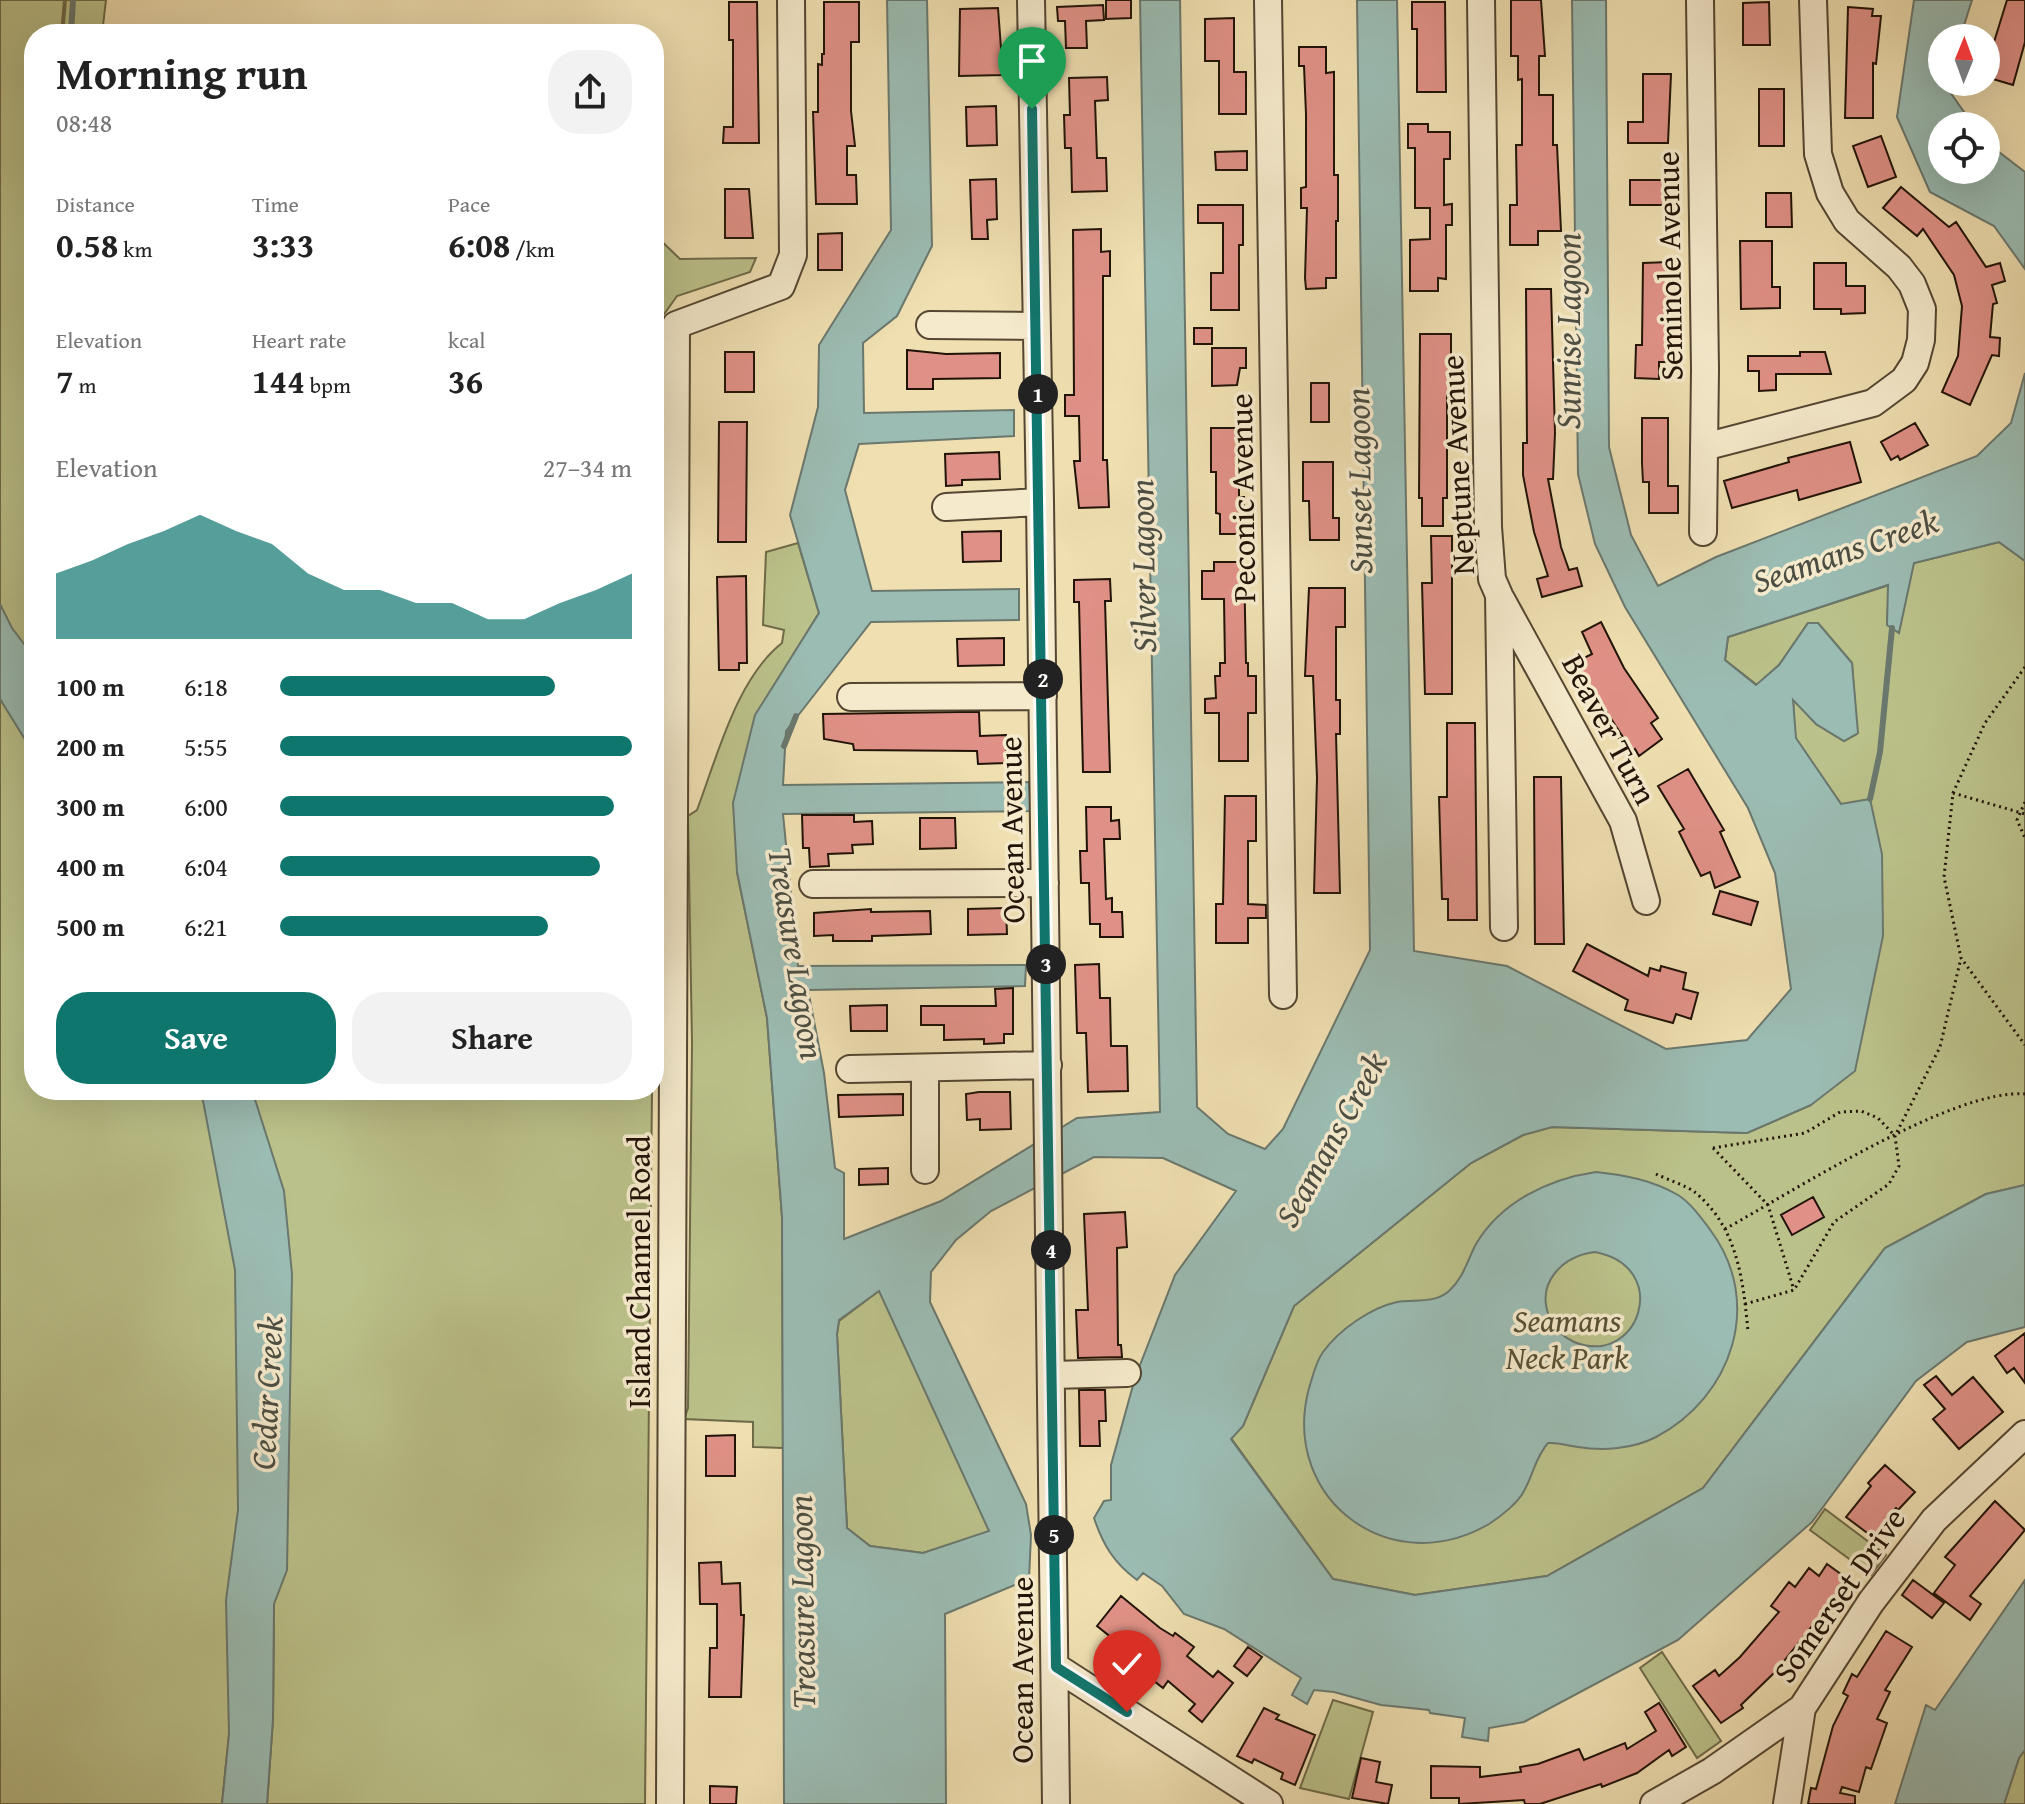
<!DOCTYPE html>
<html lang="en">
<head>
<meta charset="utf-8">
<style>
  :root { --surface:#fff; --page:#f2f2f2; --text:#222; --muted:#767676; --accent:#0f766e }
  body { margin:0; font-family:"Gentium Book Plus",serif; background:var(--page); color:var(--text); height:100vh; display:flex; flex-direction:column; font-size:30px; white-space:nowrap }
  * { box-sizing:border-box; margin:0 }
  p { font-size:26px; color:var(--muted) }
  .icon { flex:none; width:44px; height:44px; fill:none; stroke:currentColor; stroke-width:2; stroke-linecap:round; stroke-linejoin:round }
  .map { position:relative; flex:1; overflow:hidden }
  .details { position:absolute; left:24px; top:24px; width:640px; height:1076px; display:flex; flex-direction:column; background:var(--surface); border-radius:32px; box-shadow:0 8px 32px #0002 }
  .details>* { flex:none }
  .needle { width:52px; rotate:1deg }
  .fabs { position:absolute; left:1928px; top:24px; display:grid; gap:16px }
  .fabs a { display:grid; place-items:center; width:72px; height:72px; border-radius:50%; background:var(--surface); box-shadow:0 8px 32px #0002; font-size:40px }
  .pin { position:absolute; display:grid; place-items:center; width:68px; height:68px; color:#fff; margin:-82px -34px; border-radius:50% 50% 50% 0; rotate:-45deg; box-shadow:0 0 8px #0007 }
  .pin .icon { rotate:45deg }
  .km { position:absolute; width:40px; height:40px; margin:-20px; border-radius:50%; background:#222; color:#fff; font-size:22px; line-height:40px; text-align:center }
  .round { display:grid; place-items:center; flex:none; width:84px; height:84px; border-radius:32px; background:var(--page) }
  .head { display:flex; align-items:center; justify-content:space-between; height:136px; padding:0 32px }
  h1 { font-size:44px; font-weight:600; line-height:60px }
  .figures { display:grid; grid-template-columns:repeat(3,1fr); gap:12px; height:136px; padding:8px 32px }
  .figures div { display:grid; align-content:center }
  .figures b { font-size:34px; font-weight:600 }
  .figures small { font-size:22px; font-weight:400 }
  .figures p { font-size:22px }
  .chart { height:224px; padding:16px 32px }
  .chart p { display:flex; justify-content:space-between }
  .chart svg { width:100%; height:144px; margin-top:8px; fill:var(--accent); opacity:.7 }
  .cta { display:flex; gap:16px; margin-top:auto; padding:16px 32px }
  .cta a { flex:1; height:92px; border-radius:32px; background:var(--accent); color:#fff; font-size:32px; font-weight:600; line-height:92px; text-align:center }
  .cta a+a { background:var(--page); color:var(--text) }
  ul { padding:0 32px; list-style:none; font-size:26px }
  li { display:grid; grid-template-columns:128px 96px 1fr; align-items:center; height:60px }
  li i { height:20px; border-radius:10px; background:var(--accent) }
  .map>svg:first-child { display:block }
  .green { fill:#bbc18a; stroke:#6e6a48; stroke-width:2 }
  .water { fill:#9bbcb3; stroke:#6a786e; stroke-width:2; fill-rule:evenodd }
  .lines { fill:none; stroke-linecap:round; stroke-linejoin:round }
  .stream { stroke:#6a786e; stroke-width:6 }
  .building { fill:#e09187; stroke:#211307; stroke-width:2 }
  .minor-casing { stroke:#544632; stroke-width:30 }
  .path { stroke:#211307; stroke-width:3; stroke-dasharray:2 4; stroke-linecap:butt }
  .minor { stroke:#f5eacc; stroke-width:26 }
  .route-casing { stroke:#fff; stroke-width:16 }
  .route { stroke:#0f766e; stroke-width:10 }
  .labels { text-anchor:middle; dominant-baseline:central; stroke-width:7; stroke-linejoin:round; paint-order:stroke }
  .street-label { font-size:32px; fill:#211307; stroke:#f5eacc }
  .park-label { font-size:32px; font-style:italic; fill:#575035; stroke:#f5eacc }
  .water-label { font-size:34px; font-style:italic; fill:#4c4e43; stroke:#f5eacc }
</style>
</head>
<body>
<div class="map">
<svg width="2025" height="1804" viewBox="0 0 2025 1804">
  <rect width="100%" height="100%" fill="#efdfb1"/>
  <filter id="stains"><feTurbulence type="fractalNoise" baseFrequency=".0025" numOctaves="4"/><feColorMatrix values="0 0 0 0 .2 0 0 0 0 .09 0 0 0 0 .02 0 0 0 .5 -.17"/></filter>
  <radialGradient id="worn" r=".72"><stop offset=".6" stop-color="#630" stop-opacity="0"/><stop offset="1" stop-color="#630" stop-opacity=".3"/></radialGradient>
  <path class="green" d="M0,0H64L61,34H34V1090H652L645,1804H267L273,1719L274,1604L229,1734L222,1804H0Z
    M66,0H106L102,34H63Z
    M654,234L680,259L756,258L750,272L677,296L660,320L654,923Z
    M1999,542L2025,561V1185L1986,1194L1885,1248L1703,1488L1547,1576L1415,1595L1333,1579L1231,1438L1243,1426L1294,1306L1471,1163L1523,1135L1552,1127L1747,1133L1811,1105L1841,804L1795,738L1793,698L1816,724L1844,741L1857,734L1852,663L1818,623H1808L1779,665L1757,685L1725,660L1728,637L1889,585L1887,625L1914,563Z
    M798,543L819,613L756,715L737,872L767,1018L782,1217L783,1448L753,1447V1422L684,1419L688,1408L692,1042L688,816L697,810C717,757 737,678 782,643L784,630L763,625L766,552Z
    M880,1290L990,1532L923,1553L870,1546L847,1528L837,1334L839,1321Z
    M1825,1509L1886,1555L1871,1575L1810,1530Z
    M1662,1652L1721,1741L1697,1758L1640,1668Z
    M1333,1700L1373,1712L1349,1799L1300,1788Z
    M2025,1750V1804H2004L2019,1758Z"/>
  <path class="water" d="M887,0H927L932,246L897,316L863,343L864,413L1014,410V436L859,444L845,490L872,591L1019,589V620L871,622L786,731L783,785L1029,782L1031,811L783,814L798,966L1026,965L1025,986L808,990L824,1073L835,1168L844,1173V1239L941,1201L1077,1118L1160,1112L1140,0H1180L1197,1107L1228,1134L1265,1149L1283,1129L1370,950L1357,0H1397L1414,951L1507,966L1666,1049L1747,1040L1791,989L1775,873L1748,808L1625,607L1595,544L1578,474L1572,0H1606L1609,447L1631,535L1658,586L1716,557L1977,456L2011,423L2025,373V561L1999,542L1914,563L1899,633L1887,625L1888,585L1728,637L1725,660L1756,685L1779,665L1808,623H1818L1852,663L1858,733L1844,741L1816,724L1793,700L1796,738L1841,804L1870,799L1882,854L1883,936L1855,1071L1811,1105L1747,1133L1552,1127L1523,1135L1471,1163L1294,1306L1243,1426L1231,1439L1333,1579L1415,1595L1547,1576L1703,1488L1885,1248L1986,1194L2025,1185V1327L1967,1342L1916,1381L1812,1522L1678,1640L1524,1722L1489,1728L1488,1741L1462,1737L1465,1718L1430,1713L1429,1710L1381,1705L1334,1692L1314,1690L1307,1704L1292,1695L1301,1678L1224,1629L1184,1614L1162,1586L1143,1573L1137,1580C1114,1563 1103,1545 1094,1518L1104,1501L1111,1500V1465L1135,1378L1175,1275L1236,1191L1163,1158L1094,1157L991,1211L956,1240L931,1272L930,1302L1026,1504L1031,1535L1029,1579L945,1614L946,1804H784L782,1217L767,1018L737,872L733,803L755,715L819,613L790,515L818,407L819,345L891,230ZM879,1291L989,1531L923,1553L870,1546L847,1528L837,1334L839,1320Z
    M1914,0H1972L1960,38H1942V82H1945V85L1974,126H1942V170H1986V142L2025,172V269L1994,226L1930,192L1897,117Z
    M0,604L12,628L34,657V754L0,699Z
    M201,1090H252L284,1191L292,1274L287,1570L274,1604L273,1719L267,1804H222L229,1734L226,1600L238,1510L235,1270Z
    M1596,1172C1625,1175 1652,1180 1678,1195C1691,1203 1702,1219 1711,1231C1764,1303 1732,1397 1656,1437C1633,1449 1603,1451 1578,1447C1567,1446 1560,1442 1548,1443C1536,1456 1533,1475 1524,1491C1518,1503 1500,1517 1489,1524C1392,1581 1282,1501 1308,1392C1312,1379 1315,1363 1323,1352C1339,1330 1370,1308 1397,1302C1415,1299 1434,1304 1449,1291C1464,1277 1467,1261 1476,1244C1501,1202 1548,1179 1596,1172ZM1595,1252C1673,1267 1639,1368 1574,1342C1563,1337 1554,1328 1549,1316C1536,1282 1563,1256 1595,1252Z
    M2025,1580V1750L2019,1758L2004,1804H1895L1926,1705L1935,1710Z"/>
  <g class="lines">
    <path class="stream" d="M71,34L73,0
      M654,265H655
      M784,746L796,716
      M1870,799L1880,752L1892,628"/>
  </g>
  <path class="building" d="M1106,0H1131V18L1106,19Z
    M1511,0H1541L1545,56H1539V95H1553V145H1557L1561,231H1538V245H1510V205H1517L1516,145H1522V79L1518,80V56H1511Z
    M2007,0H2025V42L2013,85L1986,77V68Z
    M729,2H757L759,143H723L724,127H733V40H729Z
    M824,2H859V42H851V111L855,146H847V175H856L857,204H816L813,112H818V64L822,65V54H824Z
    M1412,2H1445L1446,92H1417V29H1412Z
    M1769,2L1770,45H1743V3Z
    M1103,5L1104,20L1086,21L1087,48H1066L1065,21H1058L1057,7Z
    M1848,7L1873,9L1872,16H1881L1876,64L1873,63V118H1845Z
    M998,8L1003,75L959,76L960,9Z
    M1234,18V72H1246V114H1219V61H1205V19Z
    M1299,47H1326V73L1334,72V175H1338V221H1336V278H1326V288L1306,289L1305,278L1307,208H1301V188L1306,187V114L1304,66H1299Z
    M1643,74H1671L1668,143H1628V122H1643Z
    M1107,77L1108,100L1095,101L1097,158H1106L1107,191L1072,192L1071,148H1065L1064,115H1070L1069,78Z
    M1759,89H1784V146H1759Z
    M996,106L997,145L967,146L966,107Z
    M1408,124H1428V132H1450V159H1444V205L1452,204V225H1446V279L1438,278V291H1410V240L1430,239V208H1415V148H1408Z
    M1881,136L1896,177L1868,187L1853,146Z
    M1247,151V170H1216L1215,152Z
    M996,179L997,219L987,220L988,239H972L970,180Z
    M1630,180H1668V205H1630Z
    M1901,187L1949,227L1956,222L1986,267L2000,263L2005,281L1992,285L1997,303L1993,304L1990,337L2000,338L1999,356L1992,355L1970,405L1942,392L1958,356L1962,306L1954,275L1923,229L1917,236L1883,208Z
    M725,189H749L753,238H725Z
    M1766,193H1791L1792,227H1766Z
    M1198,205H1243V245H1239V310H1211V273H1223V223H1198Z
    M1101,229V252L1110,251V276H1103V460H1107L1109,507L1079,508L1074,461H1080L1079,416H1065V395H1074L1073,230Z
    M842,233V270H818V234Z
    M1740,241H1772V287H1780V308L1741,309Z
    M1669,262L1666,362H1659V379L1635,378L1636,345H1642L1643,263Z
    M1814,263H1846V286H1865V313L1841,314V309H1814Z
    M1526,289H1551L1555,433L1553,479H1548L1561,547L1569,570L1577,568L1582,586L1542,597L1537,579L1548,576L1534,532L1523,475V443H1527Z
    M1194,328H1212V344H1194Z
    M1420,334H1451V395H1447V498H1443V526H1422V498H1419Z
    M1212,348H1246V368H1240L1237,385L1212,386Z
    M907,350L946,354L1000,353V378L933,379V389H907Z
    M725,352H754V392H725Z
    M1800,352H1825L1831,374H1776V390L1759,391V371H1748V356H1800Z
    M1311,383H1329V422H1311Z
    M1642,418H1668V486H1678V513H1649V482H1643L1642,463Z
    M719,422H747L746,542H718Z
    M1915,423L1928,445L1900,460L1898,456L1891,460L1881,442Z
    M1211,428H1239V497H1244V517H1251V534H1220V514L1216,513V472H1211Z
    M1850,442L1861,482L1799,500L1797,490L1732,508L1724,481L1789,462L1788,458Z
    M999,452L1000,479L962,480V485L946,486L945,454Z
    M1303,462H1333V518H1339V540H1310L1309,501H1303Z
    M1001,531V561L963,562L962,532Z
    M1431,536H1452V694H1425L1422,583H1432Z
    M1214,562H1244L1246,663H1248V676H1256V713H1248V761H1219V713H1205V699L1216,698L1215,676H1220V663H1225L1224,599H1202V571H1214Z
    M746,576L747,663H739V670H719L717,577Z
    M1110,579L1111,601H1105L1110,772H1083L1079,602H1074V580Z
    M1309,588H1345V627H1336V700H1340V734H1336L1340,893H1314L1317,778L1313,676H1305Z
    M1601,622L1624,668L1658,718L1651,723L1662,739L1639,756L1635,749L1629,753L1619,739L1623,737L1589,685L1584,688L1572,664L1592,654L1582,632Z
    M1004,638V665L958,666L957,639Z
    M960,712H979L980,736L1006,735V763L978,764L977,751L854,750L853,744L824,739L823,714Z
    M1447,723H1475L1477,920H1448V899H1442L1439,797H1447Z
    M1688,769L1724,830L1720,832L1740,877L1715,888L1710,872L1701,876L1679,832L1684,829L1658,786Z
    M1534,777H1561L1564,944H1535Z
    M1225,796H1256V841H1248V904L1266,905V918H1248V943H1216V904H1223Z
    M1086,807H1111V821L1119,820L1120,839H1104L1106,899L1112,898V912H1122L1123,937H1100V924H1090L1089,883H1081L1080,851H1087Z
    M802,815H854V822L872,821L873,844L852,845L853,853L828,854L829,866L810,867L809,848H803Z
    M920,818H955L956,848L920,849Z
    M1720,891L1758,902L1751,925L1713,914Z
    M1006,908L1007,934L968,935V909Z
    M871,909V912L930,911L931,934L872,936V941H833V935L814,936V913Z
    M1587,944L1648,976L1650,968L1660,971L1661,966L1686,973L1683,989L1698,993L1691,1019L1676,1014L1673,1023L1625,1010L1628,1000L1573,971Z
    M1099,964L1100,998H1110L1111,1046H1127L1128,1091L1088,1092L1086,1033H1077L1075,965Z
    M1013,988V1034H1004V1043L984,1044V1039L944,1040V1025H921V1006H996L995,989Z
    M887,1005V1031H851L850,1006Z
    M979,1092H1010L1011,1129L980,1130V1119L967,1120L966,1094Z
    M903,1094V1115L839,1117L838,1095Z
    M888,1168V1184L859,1185V1169Z
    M1813,1197L1824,1217L1792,1235L1781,1215Z
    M1125,1212L1127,1247L1117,1248L1118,1345H1121L1122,1357L1078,1358L1076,1310H1088L1084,1214Z
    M2025,1333V1383L2014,1368L2007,1373L1995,1356Z
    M1936,1376L1952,1395L1973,1377L2003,1412L1959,1449L1933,1419L1945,1409L1924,1385Z
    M1079,1390H1105L1106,1421H1099L1100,1446H1080Z
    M735,1435V1476H706V1436Z
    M1885,1465L1915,1492L1898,1510L1896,1508L1874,1538L1846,1517L1871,1486L1868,1483Z
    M1995,1501L2025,1530L1970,1596L1981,1604L1970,1620L1934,1593L1955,1565L1945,1557Z
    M721,1562L722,1584L740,1583L741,1615H744L741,1697H709L710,1648H717V1604H700L699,1563Z
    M1827,1564L1849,1580L1776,1671L1741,1705L1743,1708L1721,1723L1693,1686L1715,1670L1719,1676L1740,1657L1779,1612L1771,1606L1789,1582L1795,1587L1809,1568L1819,1576Z
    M1913,1580L1944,1603L1932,1618L1902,1595Z
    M1121,1596L1160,1628L1173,1636L1175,1633L1194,1647L1187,1656L1213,1677L1218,1671L1233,1683L1202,1722L1189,1711L1195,1704L1168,1681L1163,1688L1132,1664L1140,1653L1115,1634L1112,1638L1097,1626Z
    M1886,1631L1912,1647L1885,1690L1890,1692L1877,1719L1887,1723L1871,1769L1866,1767L1859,1792L1842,1787L1840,1793L1855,1796V1804H1808L1811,1788L1816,1789L1833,1726L1848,1696L1843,1693L1852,1674L1857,1677Z
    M1248,1647L1262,1657L1247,1676L1234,1666Z
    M1659,1703L1686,1747L1672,1756L1669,1750L1637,1773L1602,1787L1601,1784L1540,1804H1525L1524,1800L1459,1804V1798H1431V1766L1480,1767V1777L1521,1772L1520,1767L1538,1764L1579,1749L1584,1760L1625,1743L1627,1749L1656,1731L1645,1712Z
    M1264,1708L1279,1715L1276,1719L1315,1735L1295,1785L1281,1779L1283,1773L1254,1759L1252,1763L1237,1756Z
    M1361,1758L1380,1762L1376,1782L1392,1785L1388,1804L1352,1798Z
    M710,1786L737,1787L736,1804H710Z"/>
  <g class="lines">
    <g class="minor-casing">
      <path id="minor" d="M1031,0L1040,502L1056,1804
        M1268,0L1283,995
        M1481,0L1488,527L1492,579L1499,595L1504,927
        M1700,0L1705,370L1703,532
        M930,325L1036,326
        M1704,447L1873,403L1904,380L1915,363L1921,340L1922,309L1912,284L1899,267L1847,221L1830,193L1818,154L1813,0
        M946,507L1040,502
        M1501,599L1623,821L1646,901
        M851,697L1043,696
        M813,884L1045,883
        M850,1069L1048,1065
        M925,1170V1068
        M1052,1375L1127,1373
        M1056,1667L1269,1804
        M670,1804L676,325L781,286L793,255L791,0
        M1654,1804L1712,1771L1802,1708L1871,1602L1934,1520L2025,1434
        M1787,1804L1802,1708"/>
    </g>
    <path class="path" d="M2025,667L1985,723L1953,793L1944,877L1961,958L2025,1045
      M1953,793L2025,814
      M2025,802L2017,820L2025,838
      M1713,1148L1805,1133L1840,1112L1861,1111L1878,1118L1895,1136
      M1713,1148L1768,1205L1794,1290
      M1656,1174C1668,1180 1686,1185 1696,1193C1738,1229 1743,1280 1748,1331
      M1725,1229C1792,1192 1954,1088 2025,1094
      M1745,1304L1794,1290L1834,1222L1889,1184L1899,1166L1895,1136L1940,1047L1961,958"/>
    <use href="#minor" class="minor"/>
  </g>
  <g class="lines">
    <g class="route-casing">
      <path id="route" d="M1032,109L1056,1667L1127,1712"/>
    </g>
    <use href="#route" class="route"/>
  </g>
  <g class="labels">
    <g class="street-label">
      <text transform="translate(1669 266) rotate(-91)">Seminole Avenue</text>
      <text transform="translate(1457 465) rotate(-93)">Neptune Avenue</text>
      <text transform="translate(1242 498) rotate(-91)">Peconic Avenue</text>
      <text transform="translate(1610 729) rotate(62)">Beaver Turn</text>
      <text transform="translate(1011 830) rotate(-91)">Ocean Avenue</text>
      <text transform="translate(638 1272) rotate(-90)">Island Channel Road</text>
      <text transform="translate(1839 1595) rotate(-55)">Somerset Drive</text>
      <text transform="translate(1021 1670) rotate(-90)">Ocean Avenue</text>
    </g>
    <g class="park-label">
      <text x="1567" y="1320">Seamans<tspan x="1567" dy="37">Neck Park</tspan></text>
    </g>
    <g class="water-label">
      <text transform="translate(1567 331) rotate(-90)">Sunrise Lagoon</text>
      <text transform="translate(1358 481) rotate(-91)">Sunset Lagoon</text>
      <text transform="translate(1845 550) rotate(-19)">Seamans Creek</text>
      <text transform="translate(1142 566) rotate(-91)">Silver Lagoon</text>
      <text transform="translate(797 953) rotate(81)">Treasure Lagoon</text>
      <text transform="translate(1330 1139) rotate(-61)">Seamans Creek</text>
      <text transform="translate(266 1393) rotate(-87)">Cedar Creek</text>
      <text transform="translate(801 1602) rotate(-91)">Treasure Lagoon</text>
    </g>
  </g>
  <rect width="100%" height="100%" filter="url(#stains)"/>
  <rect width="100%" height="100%" fill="url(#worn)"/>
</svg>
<div class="fabs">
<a><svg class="needle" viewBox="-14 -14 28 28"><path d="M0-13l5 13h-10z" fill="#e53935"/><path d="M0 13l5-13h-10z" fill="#767676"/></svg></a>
<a><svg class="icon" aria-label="locate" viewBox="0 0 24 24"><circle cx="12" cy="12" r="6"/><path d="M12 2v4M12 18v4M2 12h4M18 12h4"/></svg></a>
</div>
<div class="pin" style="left:1032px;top:109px;background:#1e9e55"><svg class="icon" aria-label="arrive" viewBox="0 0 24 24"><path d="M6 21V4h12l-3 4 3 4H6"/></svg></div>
<div class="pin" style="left:1127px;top:1712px;background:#d93025"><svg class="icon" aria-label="check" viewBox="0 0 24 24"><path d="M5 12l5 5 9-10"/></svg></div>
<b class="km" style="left:1038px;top:394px">1</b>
<b class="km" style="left:1043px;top:679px">2</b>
<b class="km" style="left:1046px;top:964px">3</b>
<b class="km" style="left:1051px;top:1250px">4</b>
<b class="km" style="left:1054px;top:1535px">5</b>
<section class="details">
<div class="head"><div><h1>Morning run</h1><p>08:48</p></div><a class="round"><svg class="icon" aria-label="share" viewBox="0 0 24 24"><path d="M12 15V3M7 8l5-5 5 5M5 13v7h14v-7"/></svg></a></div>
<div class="figures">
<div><p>Distance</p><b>0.58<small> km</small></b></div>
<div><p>Time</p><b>3:33</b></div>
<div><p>Pace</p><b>6:08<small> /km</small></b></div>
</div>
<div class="figures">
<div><p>Elevation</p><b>7<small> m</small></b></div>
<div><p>Heart rate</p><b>144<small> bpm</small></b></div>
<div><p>kcal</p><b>36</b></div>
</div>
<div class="chart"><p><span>Elevation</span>27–34 m</p>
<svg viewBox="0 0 160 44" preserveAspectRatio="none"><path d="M0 44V24L10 20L20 15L30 11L40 6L50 11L60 15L70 24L80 29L90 29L100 33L110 33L120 38L130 38L140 33L150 29L160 24V44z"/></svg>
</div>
<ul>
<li><b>100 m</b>6:18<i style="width:78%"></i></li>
<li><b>200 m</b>5:55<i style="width:100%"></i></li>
<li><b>300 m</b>6:00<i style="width:95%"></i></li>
<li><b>400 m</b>6:04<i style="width:91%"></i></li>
<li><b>500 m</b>6:21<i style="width:76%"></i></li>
</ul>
<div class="cta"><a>Save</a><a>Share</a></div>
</section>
</div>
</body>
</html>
